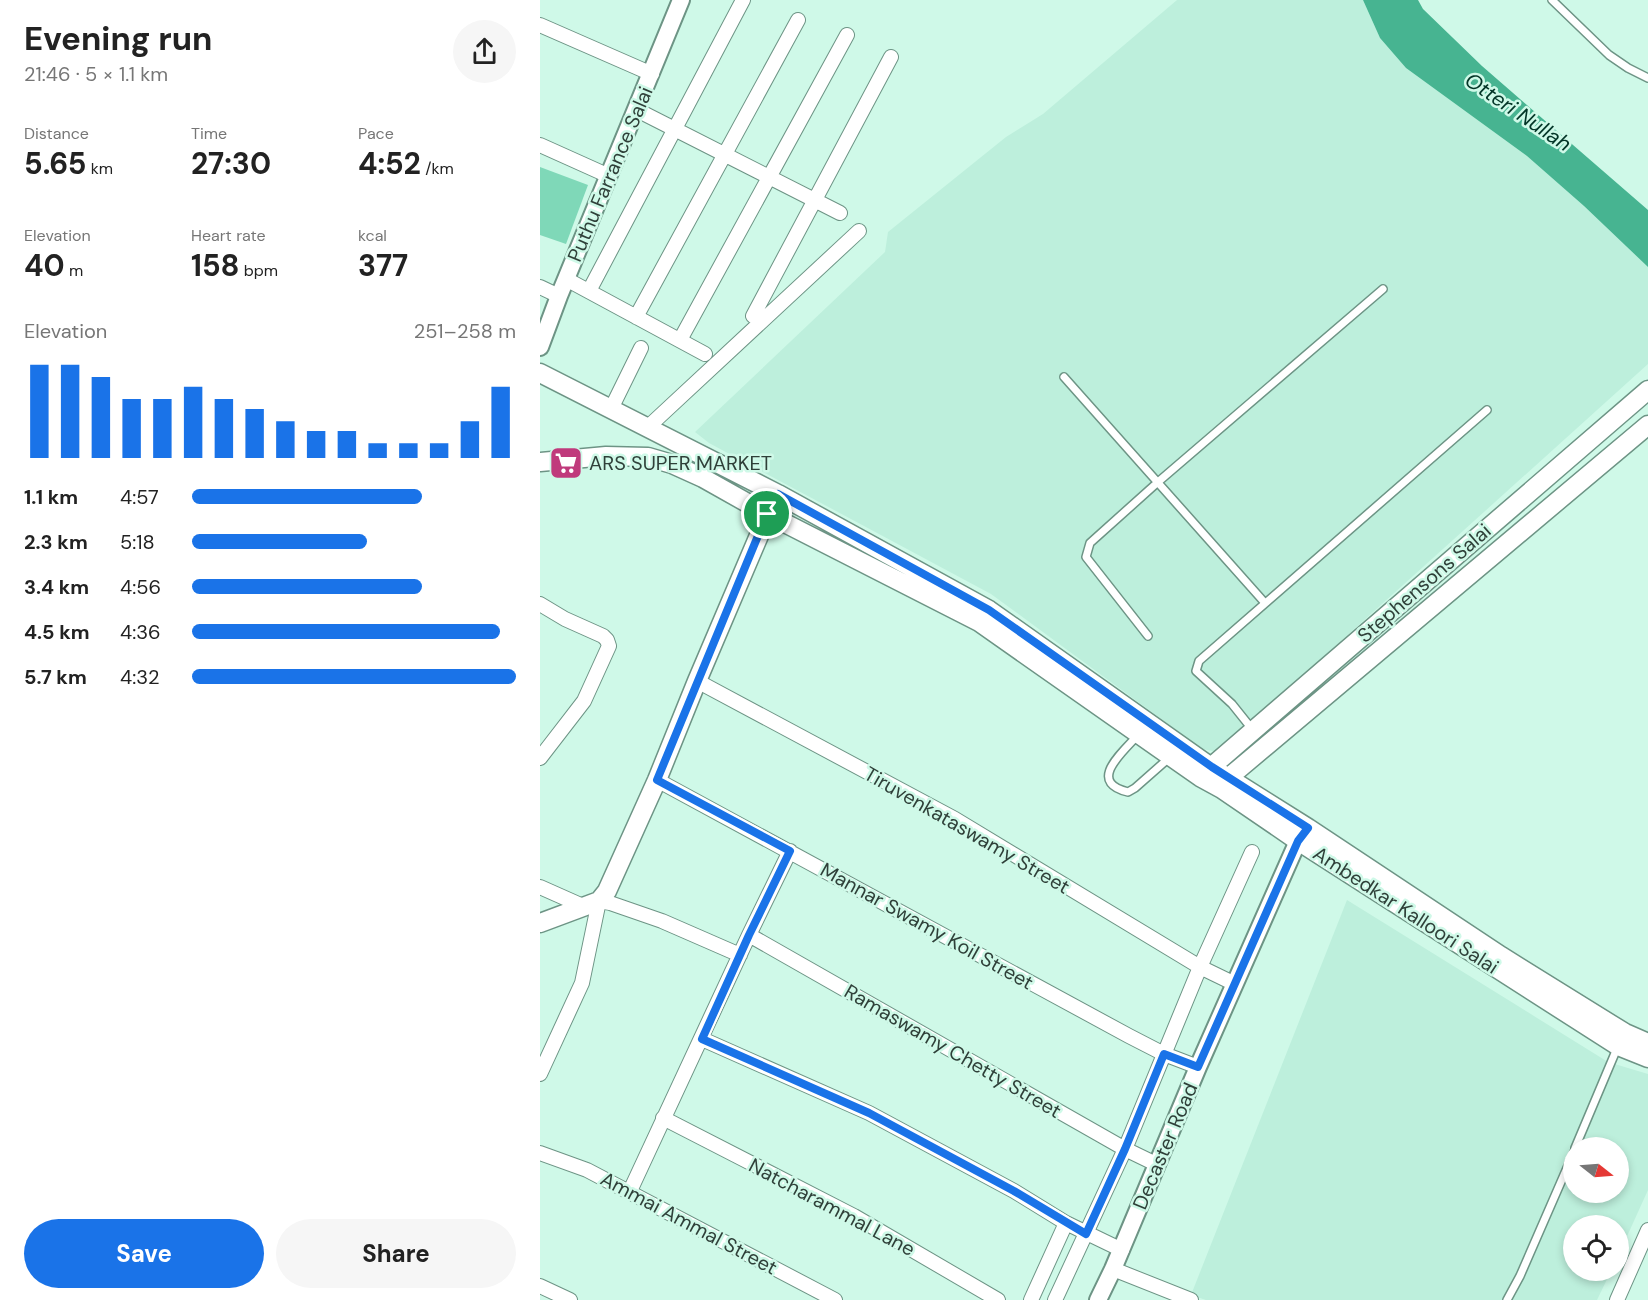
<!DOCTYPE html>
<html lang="en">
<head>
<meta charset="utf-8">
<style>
  :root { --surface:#fff; --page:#f6f6f6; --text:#222; --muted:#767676; --accent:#1a73e8 }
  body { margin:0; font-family:"DM Sans",sans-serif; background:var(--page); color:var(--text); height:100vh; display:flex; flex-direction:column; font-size:22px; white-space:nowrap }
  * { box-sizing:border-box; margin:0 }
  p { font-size:20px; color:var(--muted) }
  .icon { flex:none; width:33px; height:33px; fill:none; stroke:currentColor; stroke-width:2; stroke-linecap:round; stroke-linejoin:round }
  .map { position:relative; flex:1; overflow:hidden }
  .side { display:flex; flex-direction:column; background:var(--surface); width:540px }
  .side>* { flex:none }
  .needle { width:39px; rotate:107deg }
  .buttons { position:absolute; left:1023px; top:1137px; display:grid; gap:12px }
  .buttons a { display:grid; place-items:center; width:66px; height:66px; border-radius:50%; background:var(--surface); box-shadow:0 3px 9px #0003; font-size:30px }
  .pin { position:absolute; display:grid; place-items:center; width:51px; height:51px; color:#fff; margin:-26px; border:3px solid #fff; border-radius:50%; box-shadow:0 2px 6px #0007 }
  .round { display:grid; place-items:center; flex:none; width:63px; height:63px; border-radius:32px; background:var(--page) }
  .overview { display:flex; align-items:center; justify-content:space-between; height:102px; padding:0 24px }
  h1 { font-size:33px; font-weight:700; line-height:45px }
  .figures { display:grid; grid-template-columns:repeat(3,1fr); gap:9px; height:102px; padding:6px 24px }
  .figures div { display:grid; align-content:center }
  .figures b { font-size:30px; font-weight:700 }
  .figures small { font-size:16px; font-weight:400 }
  .figures p { font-size:16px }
  .chart { height:168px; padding:12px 24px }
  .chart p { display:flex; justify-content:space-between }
  .chart svg { width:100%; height:108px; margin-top:6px; stroke:var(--accent); stroke-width:6 }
  .cta { display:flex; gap:12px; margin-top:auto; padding:12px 24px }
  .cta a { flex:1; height:69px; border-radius:36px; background:var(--accent); color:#fff; font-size:24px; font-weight:700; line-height:69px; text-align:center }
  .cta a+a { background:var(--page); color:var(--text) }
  ul { padding:0 24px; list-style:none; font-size:20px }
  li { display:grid; grid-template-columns:96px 72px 1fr; align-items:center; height:45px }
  li i { height:15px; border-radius:8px; background:var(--accent) }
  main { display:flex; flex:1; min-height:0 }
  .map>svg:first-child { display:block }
  .built { fill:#bdefdc; fill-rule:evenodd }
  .green { fill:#7fd8b8 }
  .water { fill:#47b491 }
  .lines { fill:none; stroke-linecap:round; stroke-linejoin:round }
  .service-casing { stroke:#6d9485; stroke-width:10 }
  .minor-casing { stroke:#6d9485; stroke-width:16 }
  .tertiary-casing { stroke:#6d9485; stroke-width:20 }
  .secondary-casing { stroke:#6d9485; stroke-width:21 }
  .service { stroke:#fff; stroke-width:7 }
  .minor { stroke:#fff; stroke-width:14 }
  .tertiary { stroke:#fff; stroke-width:16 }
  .secondary { stroke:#fff; stroke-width:18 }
  .route-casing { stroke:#fff; stroke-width:12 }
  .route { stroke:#1a73e8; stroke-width:8 }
  .labels { text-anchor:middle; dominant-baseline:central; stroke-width:5; stroke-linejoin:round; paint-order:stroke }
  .street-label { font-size:20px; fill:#2f4039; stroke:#cff9e8 }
  .poi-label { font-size:20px; fill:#2f4039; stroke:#cff9e8; text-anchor:start }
  .water-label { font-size:21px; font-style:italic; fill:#033527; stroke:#cff9e8 }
</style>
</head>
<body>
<main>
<section class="side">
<div class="overview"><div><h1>Evening run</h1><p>21:46 · 5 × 1.1 km</p></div><a class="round"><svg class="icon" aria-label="share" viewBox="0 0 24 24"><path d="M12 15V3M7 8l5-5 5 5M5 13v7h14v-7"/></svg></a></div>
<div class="figures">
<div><p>Distance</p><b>5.65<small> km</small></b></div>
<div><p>Time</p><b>27:30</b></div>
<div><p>Pace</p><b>4:52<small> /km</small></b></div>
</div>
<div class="figures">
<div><p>Elevation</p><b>40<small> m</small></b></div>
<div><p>Heart rate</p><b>158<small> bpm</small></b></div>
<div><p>kcal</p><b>377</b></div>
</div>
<div class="chart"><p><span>Elevation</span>251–258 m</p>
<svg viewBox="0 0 160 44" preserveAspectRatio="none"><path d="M5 44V6M15 44V6M25 44V11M35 44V20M45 44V20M55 44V15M65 44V20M75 44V24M85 44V29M95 44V33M105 44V33M115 44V38M125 44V38M135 44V38M145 44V29M155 44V15"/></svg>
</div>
<ul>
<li><b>1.1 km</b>4:57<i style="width:71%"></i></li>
<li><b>2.3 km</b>5:18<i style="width:54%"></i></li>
<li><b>3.4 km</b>4:56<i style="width:71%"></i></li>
<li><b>4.5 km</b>4:36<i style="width:95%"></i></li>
<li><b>5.7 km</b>4:32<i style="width:100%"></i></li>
</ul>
<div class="cta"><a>Save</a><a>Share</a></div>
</section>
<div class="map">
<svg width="1108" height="1300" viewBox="0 0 1108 1300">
  <rect width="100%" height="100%" fill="#cff9e8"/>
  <path class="built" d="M637,0H823L840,38L866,68L987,156L1044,206L1108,267V364L678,752L662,749L451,594L169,443L155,432L345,252L348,232L466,137L503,114Z
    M807,900L1068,1062L1108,1074V1190L1079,1254L1078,1226H1034V1270L1071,1271L1057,1300H666L651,1295ZM1034,1148H1078V1192H1034Z"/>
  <path class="green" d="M0,167L48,185L26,244L0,235Z"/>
  <path class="water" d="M823,0H878L883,9L942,66L1108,210V267L1044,206L987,156L866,68L840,38Z"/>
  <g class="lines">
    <g class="service-casing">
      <path id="service" d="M1012,0L1069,55L1088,68L1108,78
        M524,377L725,603
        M608,636L546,557L550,543L618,482L843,289
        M712,729L692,704L656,671L659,661L947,410
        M598,735C583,752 546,782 588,792L595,788L629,758
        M1035,1148L1078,1046
        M967,1300L980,1276L1034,1152"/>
    </g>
    <g class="minor-casing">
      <path id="minor" d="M0,25L112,74
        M97,110L300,213
        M0,145L69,176
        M26,279L165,354
        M0,287L19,296
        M49,291L203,0
        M213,316L351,57
        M96,317L258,20
        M140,340L307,35
        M71,409L101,348
        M107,428L319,231
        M0,604L25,619L63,636L67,640L69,646L44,701L0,758
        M157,681L415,819L660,967L695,984
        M117,780L589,1036L624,1054L658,1067
        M0,887L45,907
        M209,935L585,1149L618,1165
        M162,1039L329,1113L474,1191L526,1223L582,1250
        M0,1074L42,983L59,901L70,903L122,921L200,955
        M123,1118L314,1216L458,1300
        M0,1153L47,1170L295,1300
        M90,1191L209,935L250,851
        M573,1269L651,1300
        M0,1286L30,1300
        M491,1300L526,1223
        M515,1300L585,1149L660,967L712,852
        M1077,1300L1108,1230"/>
    </g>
    <g class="tertiary-casing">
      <path id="tertiary" d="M0,347L19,296L141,0
        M558,1300L573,1269L658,1067L758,841L766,831"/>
    </g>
    <g class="secondary-casing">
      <path id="secondary" d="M0,373L238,494L449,610L671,767L768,828L961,956L1085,1033L1108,1043
        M0,462L66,456L108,457L132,464L163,478L227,514L439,622L660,777L682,789L758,841L1078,1046L1108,1058
        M663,774L1108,390
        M683,788L688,778L1108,425
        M0,923L59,901L67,891L117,780L157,681L232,505"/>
    </g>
    <use href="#service" class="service"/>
    <use href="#minor" class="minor"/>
    <use href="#tertiary" class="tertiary"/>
    <use href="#secondary" class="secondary"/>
  </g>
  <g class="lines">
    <g class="route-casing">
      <path id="route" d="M238,494L449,610L672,767L768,828L758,841L658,1067L624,1054L585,1149L546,1234L474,1191L329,1113L162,1039L209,935L250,851L117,780L227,514Z"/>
    </g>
    <use href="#route" class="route"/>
  </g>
  <defs>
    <g id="supermarket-square" transform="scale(1.725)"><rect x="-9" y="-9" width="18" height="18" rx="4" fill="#c03a7c" stroke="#cff9e8"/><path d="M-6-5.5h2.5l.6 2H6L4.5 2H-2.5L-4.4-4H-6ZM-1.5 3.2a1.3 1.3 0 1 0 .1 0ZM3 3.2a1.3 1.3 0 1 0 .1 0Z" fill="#fff"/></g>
  </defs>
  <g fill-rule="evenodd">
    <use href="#supermarket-square" x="26" y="463"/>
  </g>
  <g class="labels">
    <g class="street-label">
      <text transform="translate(70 174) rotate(-67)">Puthu Farrance Salai</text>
      <text transform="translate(884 583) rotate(-41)">Stephensons Salai</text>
      <text transform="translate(427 830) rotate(30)">Tiruvenkataswamy Street</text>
      <text transform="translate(866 910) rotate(33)">Ambedkar Kalloori Salai</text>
      <text transform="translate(387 926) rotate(29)">Mannar Swamy Koil Street</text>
      <text transform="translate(413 1051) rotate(30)">Ramaswamy Chetty Street</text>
      <text transform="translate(625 1146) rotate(-67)">Decaster Road</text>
      <text transform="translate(292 1207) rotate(28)">Natcharammal Lane</text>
      <text transform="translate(149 1223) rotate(28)">Ammai Ammal Street</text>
    </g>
    <g class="poi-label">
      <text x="49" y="463">ARS SUPER MARKET</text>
    </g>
    <g class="water-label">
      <text transform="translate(978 112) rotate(34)">Otteri Nullah</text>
    </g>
  </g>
</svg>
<div class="buttons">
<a><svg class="needle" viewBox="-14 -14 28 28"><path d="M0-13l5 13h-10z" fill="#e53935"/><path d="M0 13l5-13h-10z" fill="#767676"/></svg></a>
<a><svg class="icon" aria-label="locate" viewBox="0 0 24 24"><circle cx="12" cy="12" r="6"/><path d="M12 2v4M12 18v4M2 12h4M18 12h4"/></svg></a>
</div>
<div class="pin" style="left:227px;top:514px;background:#1e9e55"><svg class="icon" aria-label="arrive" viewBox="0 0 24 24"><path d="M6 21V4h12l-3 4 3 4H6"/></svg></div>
</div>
</main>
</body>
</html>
